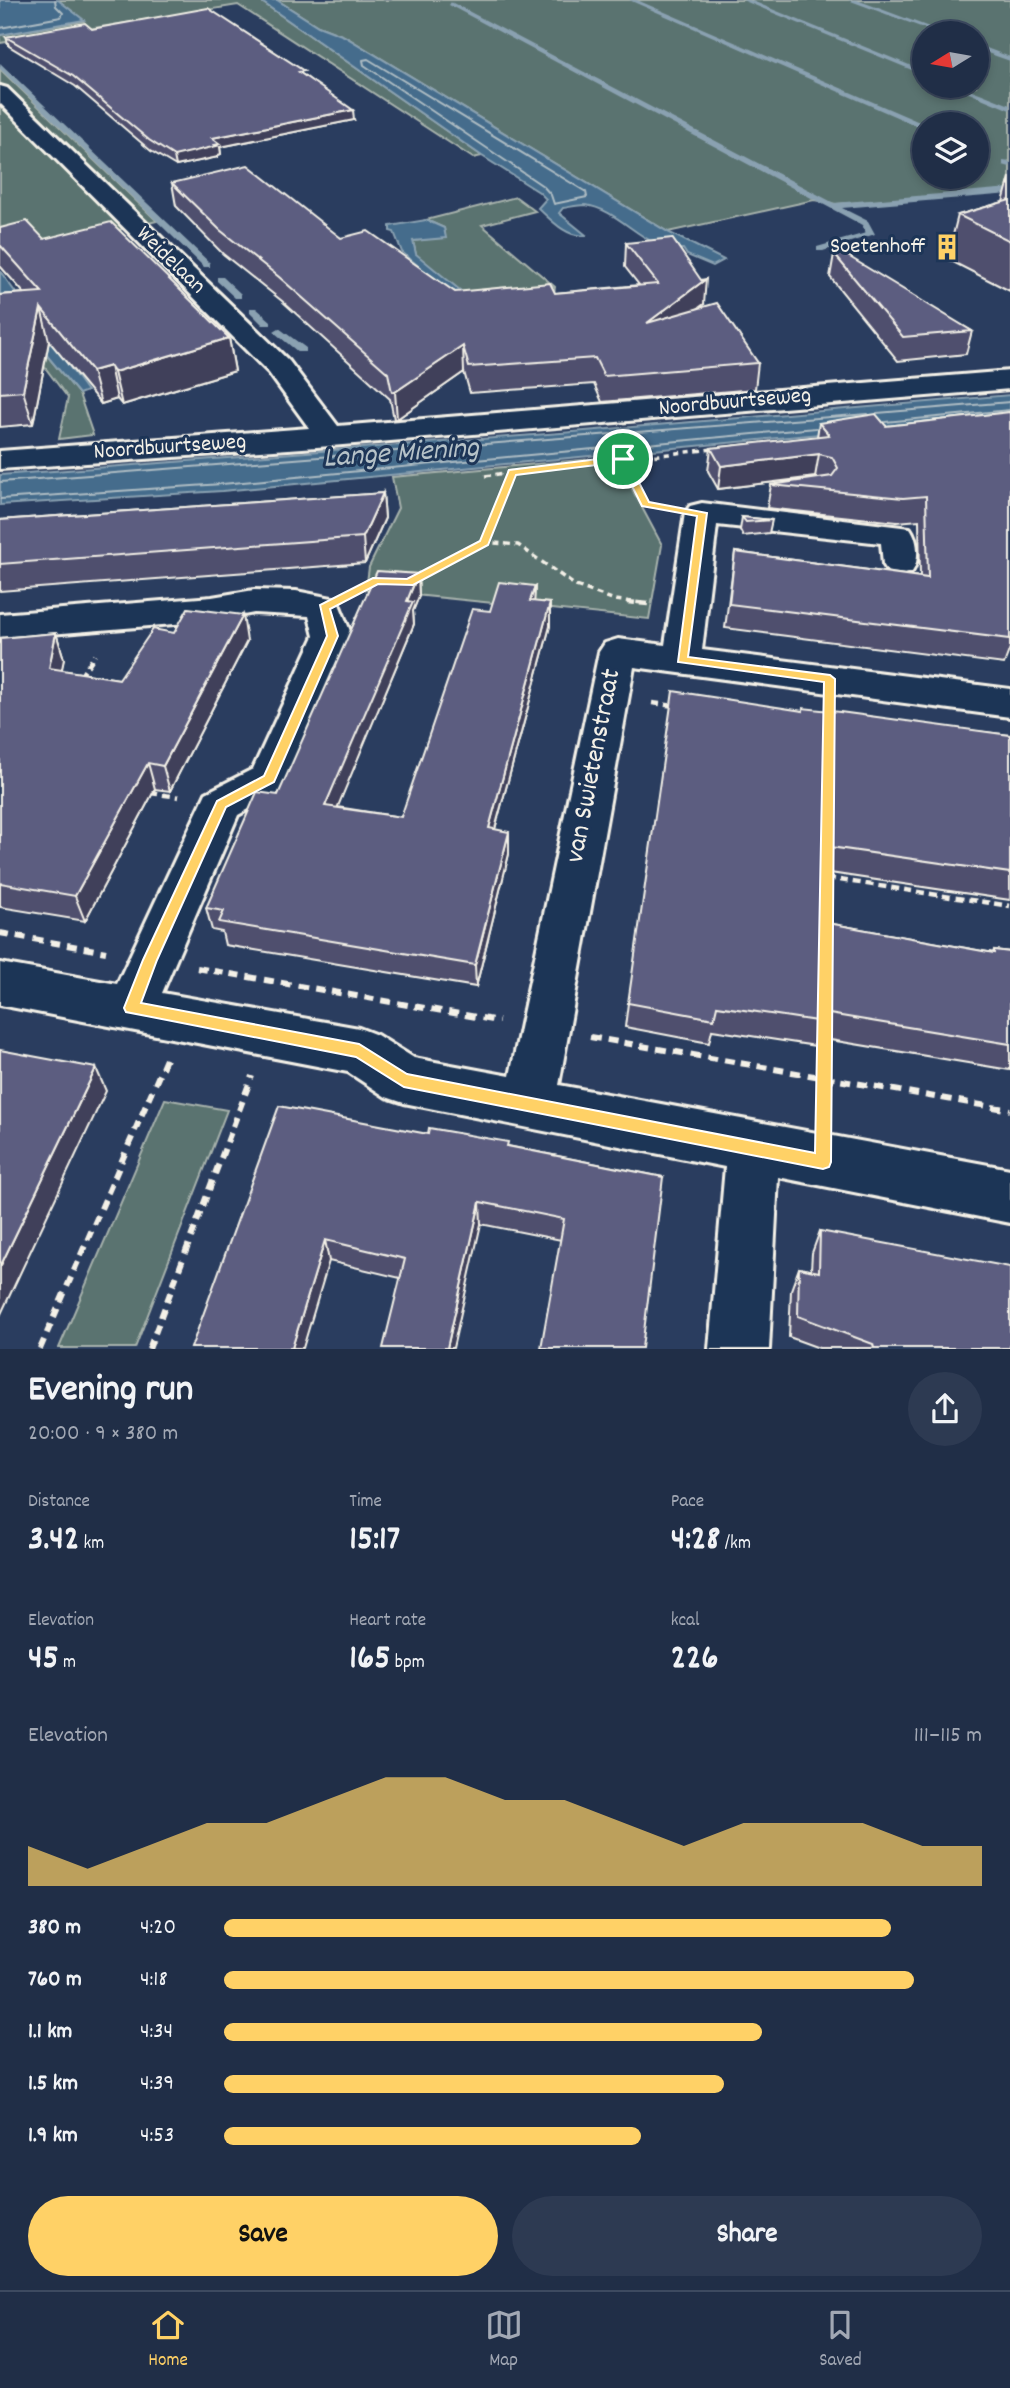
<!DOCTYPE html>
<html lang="en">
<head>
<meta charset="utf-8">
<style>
  :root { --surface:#202e47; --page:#2d3a52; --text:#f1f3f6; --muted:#a2a8b4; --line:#3d4a60; --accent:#ffd166 }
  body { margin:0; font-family:Dekko,sans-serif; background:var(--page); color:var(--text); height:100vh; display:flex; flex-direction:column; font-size:26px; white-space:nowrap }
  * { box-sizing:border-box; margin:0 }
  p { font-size:23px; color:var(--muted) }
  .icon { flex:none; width:38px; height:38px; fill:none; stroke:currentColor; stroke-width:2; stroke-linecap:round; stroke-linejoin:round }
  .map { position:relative; height:1349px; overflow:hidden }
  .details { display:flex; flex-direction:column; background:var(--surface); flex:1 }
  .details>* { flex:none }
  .needle { width:46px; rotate:259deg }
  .controls { position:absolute; left:912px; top:21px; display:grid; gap:14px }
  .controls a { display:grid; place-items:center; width:77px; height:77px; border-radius:50%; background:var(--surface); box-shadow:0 4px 10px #0003,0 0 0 2px var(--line); font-size:35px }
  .pin { position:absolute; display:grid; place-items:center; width:60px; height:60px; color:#fff; margin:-30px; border:4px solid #fff; border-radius:50%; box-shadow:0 2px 7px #0007 }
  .round { display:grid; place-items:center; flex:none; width:74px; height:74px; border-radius:37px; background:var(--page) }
  .overview { display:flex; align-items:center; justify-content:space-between; height:119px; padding:0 28px }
  h1 { font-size:38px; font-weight:800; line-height:52px }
  .figures { display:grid; grid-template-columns:repeat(3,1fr); gap:10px; height:119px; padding:7px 28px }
  .figures div { display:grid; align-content:center }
  .figures b { font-size:35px; font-weight:800 }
  .figures small { font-size:19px; font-weight:400 }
  .figures p { font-size:19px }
  .chart { height:196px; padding:14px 28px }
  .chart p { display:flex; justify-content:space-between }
  .chart svg { width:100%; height:126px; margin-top:7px; fill:var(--accent); opacity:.7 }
  .primary-button { display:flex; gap:14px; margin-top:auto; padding:14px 28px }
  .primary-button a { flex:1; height:80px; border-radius:42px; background:var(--accent); color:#111; font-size:28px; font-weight:800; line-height:80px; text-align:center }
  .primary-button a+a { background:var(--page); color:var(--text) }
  ul { padding:0 28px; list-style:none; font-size:23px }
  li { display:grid; grid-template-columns:112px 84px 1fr; align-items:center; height:52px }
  li i { height:18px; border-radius:9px; background:var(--accent) }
  .dock { display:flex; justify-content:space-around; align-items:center; height:98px; border-top:2px solid var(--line); background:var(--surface); font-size:19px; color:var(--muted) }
  .dock a { display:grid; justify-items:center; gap:4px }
  .dock .current { color:var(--accent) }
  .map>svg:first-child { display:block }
  .green { fill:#5a7370; stroke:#a7b2ac; stroke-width:2; fill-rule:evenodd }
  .water { fill:#446c8c; stroke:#8aa1b1; stroke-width:2 }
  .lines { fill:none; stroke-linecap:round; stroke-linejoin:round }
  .shore { stroke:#aebcc3; stroke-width:2 }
  .stream { fill:#8aa1b1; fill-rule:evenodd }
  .minor-casing { stroke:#f4f1e8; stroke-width:6 }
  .path-far2 { stroke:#f4f1e8; stroke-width:3.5; stroke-dasharray:6 4.5; stroke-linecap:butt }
  .path-far1 { stroke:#f4f1e8; stroke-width:4.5; stroke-dasharray:8 5; stroke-linecap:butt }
  .path { stroke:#f4f1e8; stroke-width:6; stroke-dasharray:10 7; stroke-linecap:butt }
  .minor { fill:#1d3557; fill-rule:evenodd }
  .wall { fill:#4f506e; stroke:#f4f1e8; stroke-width:2 }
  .shaded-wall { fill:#40415a; stroke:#f4f1e8; stroke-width:2 }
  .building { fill:#5c5d80; stroke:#f4f1e8; stroke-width:2 }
  .route { fill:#ffd166; stroke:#fff; stroke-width:2; fill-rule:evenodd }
  .labels { text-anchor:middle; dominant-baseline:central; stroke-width:6; stroke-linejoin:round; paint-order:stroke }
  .far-poi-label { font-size:23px; fill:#f4f1e8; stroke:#1d3557; text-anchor:end }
  .far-street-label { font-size:23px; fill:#f4f1e8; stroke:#1d3557 }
  .street-label { font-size:28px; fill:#f4f1e8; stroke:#1d3557 }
  .water-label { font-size:30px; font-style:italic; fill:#b6c2c8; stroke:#1d3557 }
</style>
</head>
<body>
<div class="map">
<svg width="1010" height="1349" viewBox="0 0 1010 1349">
  <rect width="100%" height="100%" fill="#2a3d5f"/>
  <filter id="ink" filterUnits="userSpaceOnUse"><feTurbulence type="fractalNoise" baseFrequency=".0143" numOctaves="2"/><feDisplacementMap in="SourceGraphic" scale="14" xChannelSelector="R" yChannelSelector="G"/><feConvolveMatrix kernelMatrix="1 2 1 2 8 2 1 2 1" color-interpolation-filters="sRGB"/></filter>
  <g filter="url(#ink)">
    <path class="green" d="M58,0H259L482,156L473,158L238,5L0,43V35L83,21Z
      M277,0H1010V162L1007,163L1010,165V191L836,204L814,200L668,232L344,36L318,26ZM924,33H976V86H924ZM924,124H976V177H924Z
      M0,69L157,221L0,258Z
      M516,197L535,211L482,225L555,287L553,300L484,310L416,255L413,241L445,237L444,228L426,220Z
      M0,299L79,394L93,435L59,439L68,398L10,321Z
      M615,457L662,545L649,619L366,590L369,567L398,508L392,477Z
      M165,1099L227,1110L135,1348H59Z"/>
    <path class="water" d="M0,0H58L84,20L0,35Z
      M259,0H277L318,26L344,36L668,232L724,260L713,266L687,255L683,249C645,252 621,209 585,205C578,205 570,207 563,208L559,213L586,235C568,239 551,220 538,208L546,199L539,192L482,156Z
      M426,220L444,228L446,238L413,241L416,254L484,310L466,307L402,252L394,232L390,231V226Z
      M0,271L87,391L79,394L0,299Z
      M1010,395V416L222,491L0,505V475L561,433Z"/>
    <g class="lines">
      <path class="shore" d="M0,28L61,17L63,13L56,6L55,0
        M368,59L586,192L587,197L554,204L551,195L543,186L364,65L363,60Z
        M877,413L1010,402
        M885,422L1010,410
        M0,482L868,414
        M0,499L222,484L816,428"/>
      <path class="stream" d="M629,0H637L924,124V129Z
        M742,0H750L924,71V75Z
        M848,0H857L945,33H937Z
        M451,2L834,203L1010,188V194L842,208L868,221L875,234L823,251H817V247L866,233L862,225L449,5Z
        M976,44L1010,57V61L976,49Z
        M0,63L210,263V267H204L0,69Z
        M952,86H962L1010,105V110Z
        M1003,161L1010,162V167L1003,165Z
        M217,277H223L241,294V298H235L217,281Z
        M250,308H256L271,321V325H263L250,312Z
        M279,328L306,348V352H298L275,333L274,331Z"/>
      <g class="minor-casing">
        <path id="minor" d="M0,86L7,88L289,361L338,426L1010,371V389L331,446L0,469V451L309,428L269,373L0,103Z
          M702,503L910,528C918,539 920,560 912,572L900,575L888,572L883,564L881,543L717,525L702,650L1010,689V717L634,667L559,1085L1010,1169V1223L778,1177L769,1349H709L725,1167L404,1103L386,1097L348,1072L0,1005V963L117,984L206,793L253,769L314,636L309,616L254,613L212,621L0,638V614L212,597L254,590L296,591L337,599L352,636L284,790L238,815L162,993L359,1028L377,1035L414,1058L510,1076L599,652L605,643L618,639L665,645L685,513L690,506Z"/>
      </g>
      <path class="path-far2" d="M623,459L714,449
        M485,476L512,472
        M484,542L518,545L576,586L615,600L642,603
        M415,579L484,542L512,472L623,459L645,504L664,507
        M359,589L376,580"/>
      <path class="path-far1" d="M627,602L648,604
        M80,677L95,655
        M652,703L674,706
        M150,793L179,797
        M827,878L1010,906
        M826,926L827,869"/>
      <path class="path" d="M0,933L106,952
        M197,968L499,1021
        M590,1037L1010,1110
        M824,1112L825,1033
        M40,1349L166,1059
        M149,1349L252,1076"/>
      <use href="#minor" class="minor"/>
    </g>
    <path class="wall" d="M92,29L305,76L354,120L220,147L221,154L218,155V157L176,166L151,151L75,86L9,46L6,37Z
      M1010,177V291L947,259L958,215L1003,202Z
      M172,183L341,238L455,292L555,293L639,285L625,267L626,243L704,304L698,308L758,363L755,389L602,402L594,384L470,393L464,372L397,419H394L390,399L282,301L223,254L176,206Z
      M0,228L44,239L229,338L235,371L122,405L117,399L101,404L49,341L33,424L0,427V295L24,293L0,266Z
      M834,254L972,331L966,354L898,361L830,277Z
      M1010,412V648L1004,664L725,628L735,552L920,577L919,520L897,522L767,508L771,485L818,478L815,477L718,489L708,471L711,448L817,437L819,423L886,426Z
      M383,493L385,518L365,563L0,591V520Z
      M742,517L772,520L769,533L743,536L740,530Z
      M418,574L419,596L413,611L414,624L337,807L401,817L490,611L535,586L534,601L550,626L495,829L509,854L476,987L225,945L222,932L212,930L206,908Z
      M56,633L64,659L61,670L119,679L174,633L247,641L170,791L155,789L85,921L0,907V638Z
      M803,711L1010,735V900L823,872L822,922L993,953L994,950L1010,952V1070L818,1038L816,1046L712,1030L709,1043L625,1027L628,1003Z
      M428,1134L508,1146L663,1177L561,1240L481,1224L400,1278L329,1261L191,1348Z
      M820,1231L1010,1348H819L789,1337L791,1290L799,1268L811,1270L812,1253Z"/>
    <path class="shaded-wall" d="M353,110L354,120L220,147L221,154L218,155V157L176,166L174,156L212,138Z
      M706,279L704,304L645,348L647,323Z
      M41,308L49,341L33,424L23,391Z
      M229,338L235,371L122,405L114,372Z
      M463,346L464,372L397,419L395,392Z
      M110,366L117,399L101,404L92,371Z
      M819,454L815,477L718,489L721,466Z
      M383,493L385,518L365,563L363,537Z
      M418,574L419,596L413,611L414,624L329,828L325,806Z
      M535,586L534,608L530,601Z
      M550,603V626L489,851V828Z
      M243,615L247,641L170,791L163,766Z
      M56,633L64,659L57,694L49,668Z
      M148,763L155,789L85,921L75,896Z
      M509,832V854L476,987L475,965Z
      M96,1068L106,1091L0,1316V1267Z
      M480,1202L481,1224L453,1348H447Z
      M325,1240L329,1261L303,1348H292Z"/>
    <path class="building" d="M208,8L304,71L299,72L353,110L212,138L220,144L215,145L217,146L174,156L149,140L73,76L6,37L85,23L92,29Z
      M248,165L341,238L368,231L455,292L550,283L555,293L658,284L626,243L672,238L701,280L706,279L647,323L717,303L758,363L604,376L595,358L469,367L463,346L395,392H392L388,373L279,277L220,230L172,183Z
      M1010,200V241L958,215Z
      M27,221L44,239L111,222L229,338L114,372L110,366L92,371L41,308L23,391L0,393V295L42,292L0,245V228Z
      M838,250L972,331L903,337L834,254Z
      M1010,412V639L729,604L735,552L928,578L926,496L903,498L771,485L832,476L838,468L832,457L819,454L721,466L711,448L829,435L819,423L876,414L886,426Z
      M383,493L363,537L0,564V520Z
      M742,517L772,520L746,522Z
      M377,571L418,574L407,601L413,602L325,806L401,817L472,609L490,611L499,582L535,586L530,601L550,603L489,828L509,832L475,965L219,922L224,911L206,908L257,792L278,795Z
      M188,608L243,615L163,766L148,763L75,896L0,883V638L56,633L49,668L119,679L153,629L174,633Z
      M673,691L803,711V708L840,712L1010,735V873L823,846L822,922L994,953V950L1010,952V1044L823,1013V1022L717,1006L714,1019L628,1003Z
      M0,1050L96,1068L0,1267Z
      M279,1106L428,1134L429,1128L508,1142L507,1146L663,1177L642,1348H541L564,1219L480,1202L447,1348H383L405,1259L325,1240L292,1348H191Z
      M820,1231L1010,1267V1348H874L873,1344L798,1316L799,1268L819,1272Z"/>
  </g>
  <path class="route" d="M623,456L627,459L649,502L707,513L688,657L830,675L835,679L831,1162L829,1167L823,1169L404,1087L356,1057L126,1012L124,1008L143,960L217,801L264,776L327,636L320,605L373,578L407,579L480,541L509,470ZM620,462L642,506L697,516L678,662L824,682L815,1153L407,1074L359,1044L141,1003L157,960L226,807L274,782L338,636L330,609L378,584L413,585L488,545L516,475Z"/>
  <defs>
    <g id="building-bare" transform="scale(2.1)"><path d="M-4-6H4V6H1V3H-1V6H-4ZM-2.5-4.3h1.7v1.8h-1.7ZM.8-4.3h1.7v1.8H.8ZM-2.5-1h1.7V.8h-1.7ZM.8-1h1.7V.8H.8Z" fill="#ffd166" stroke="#1d3557" stroke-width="2.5" paint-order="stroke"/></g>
  </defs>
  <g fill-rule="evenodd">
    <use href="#building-bare" x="947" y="247"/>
  </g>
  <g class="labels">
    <g class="far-poi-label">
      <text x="926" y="247">Soetenhoff</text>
    </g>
    <g class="far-street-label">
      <text transform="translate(170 261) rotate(44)">Weidelaan</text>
      <text transform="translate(735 403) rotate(-5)">Noordbuurtseweg</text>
      <text transform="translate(170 448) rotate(-4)">Noordbuurtseweg</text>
    </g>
    <g class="street-label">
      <text transform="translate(595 766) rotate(-79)">van Swietenstraat</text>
    </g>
    <g class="water-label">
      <text transform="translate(401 455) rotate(-4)">Lange Miening</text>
    </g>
  </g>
</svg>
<div class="controls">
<a><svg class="needle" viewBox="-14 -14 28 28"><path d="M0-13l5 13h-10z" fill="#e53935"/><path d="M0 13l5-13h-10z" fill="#a2a8b4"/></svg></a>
<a><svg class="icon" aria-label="layers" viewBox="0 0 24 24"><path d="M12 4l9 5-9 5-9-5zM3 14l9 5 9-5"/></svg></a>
</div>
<div class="pin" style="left:623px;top:459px;background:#1e9e55"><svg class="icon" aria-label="arrive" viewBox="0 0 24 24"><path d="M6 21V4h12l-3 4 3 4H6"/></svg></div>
</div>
<section class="details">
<div class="overview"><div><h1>Evening run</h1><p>20:00 · 9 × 380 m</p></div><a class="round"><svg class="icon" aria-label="share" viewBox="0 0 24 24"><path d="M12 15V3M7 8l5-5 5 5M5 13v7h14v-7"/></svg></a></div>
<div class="figures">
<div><p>Distance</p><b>3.42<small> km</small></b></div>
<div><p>Time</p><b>15:17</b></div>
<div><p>Pace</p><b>4:28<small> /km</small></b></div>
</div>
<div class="figures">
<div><p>Elevation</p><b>45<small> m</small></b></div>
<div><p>Heart rate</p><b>165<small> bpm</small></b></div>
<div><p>kcal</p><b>226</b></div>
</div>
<div class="chart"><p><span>Elevation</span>111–115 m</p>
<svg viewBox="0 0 160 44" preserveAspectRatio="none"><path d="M0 44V30L10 38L20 30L30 22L40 22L50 14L60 6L70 6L80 14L90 14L100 22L110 30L120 22L130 22L140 22L150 30L160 30V44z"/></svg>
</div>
<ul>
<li><b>380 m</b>4:20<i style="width:88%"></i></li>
<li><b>760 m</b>4:18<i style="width:91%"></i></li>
<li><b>1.1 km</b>4:34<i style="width:71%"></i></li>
<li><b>1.5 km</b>4:39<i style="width:66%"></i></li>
<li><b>1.9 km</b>4:53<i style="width:55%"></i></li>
</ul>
<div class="primary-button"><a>Save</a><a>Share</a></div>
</section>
<nav class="dock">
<a class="current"><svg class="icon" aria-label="home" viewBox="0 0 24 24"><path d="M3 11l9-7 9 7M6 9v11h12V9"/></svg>Home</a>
<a><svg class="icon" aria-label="map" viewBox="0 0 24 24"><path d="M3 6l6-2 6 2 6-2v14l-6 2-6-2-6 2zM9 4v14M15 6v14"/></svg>Map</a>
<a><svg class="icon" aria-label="saved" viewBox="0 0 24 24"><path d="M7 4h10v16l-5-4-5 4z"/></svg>Saved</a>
</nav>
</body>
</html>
